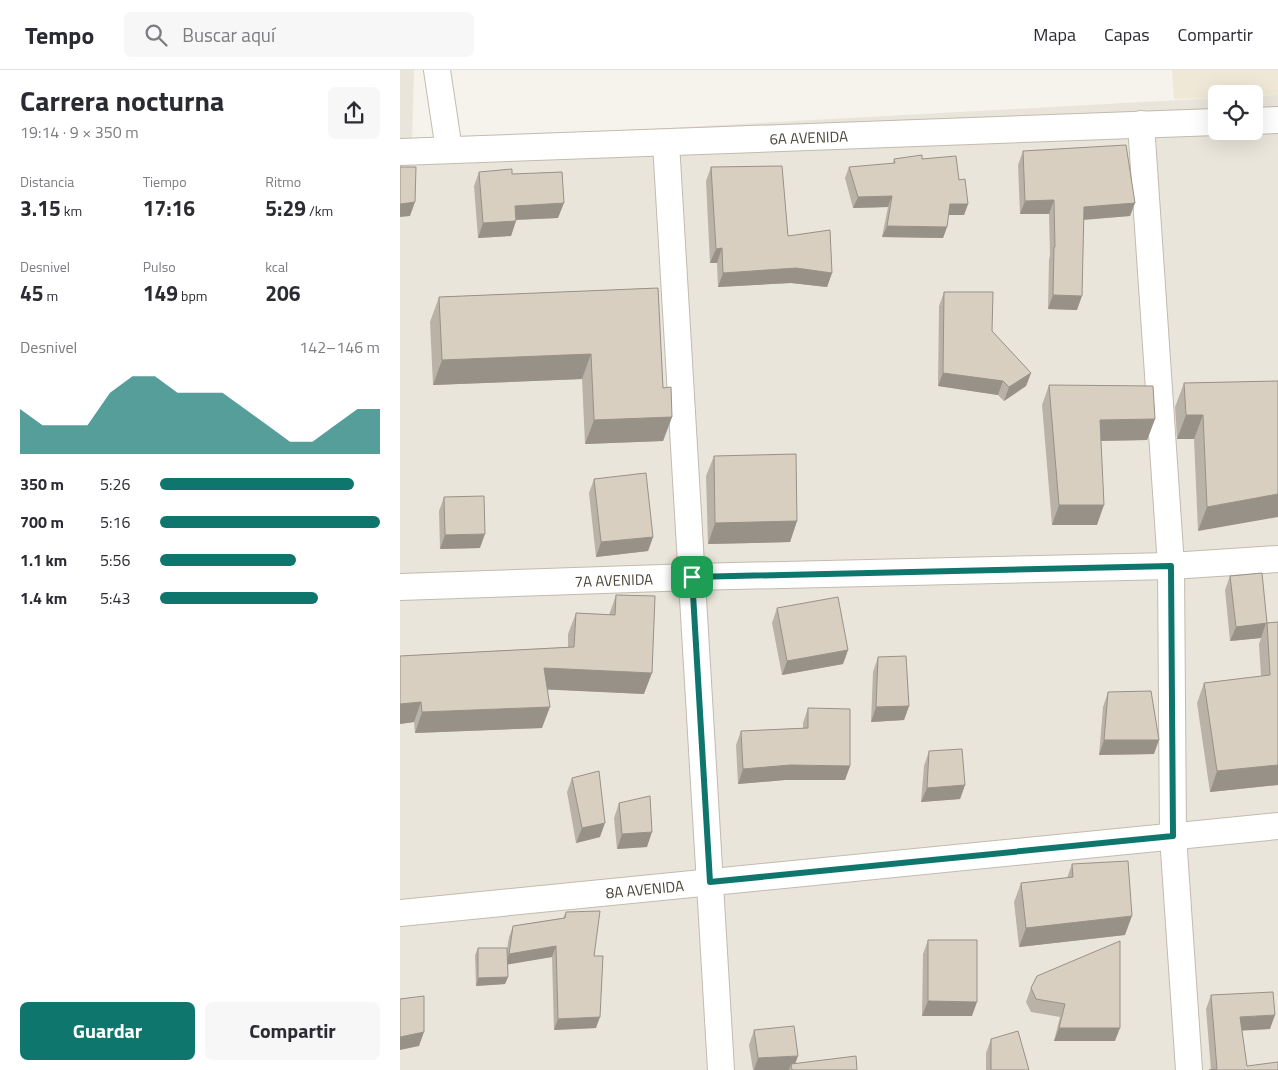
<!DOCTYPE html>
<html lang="es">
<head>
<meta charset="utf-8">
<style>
  :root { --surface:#fff; --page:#f7f7f7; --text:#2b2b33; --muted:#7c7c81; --line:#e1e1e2; --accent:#0f766e }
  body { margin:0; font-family:"Titillium Web",sans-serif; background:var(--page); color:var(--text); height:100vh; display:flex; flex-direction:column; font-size:19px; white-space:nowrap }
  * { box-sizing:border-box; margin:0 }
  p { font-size:16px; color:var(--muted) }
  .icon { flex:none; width:28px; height:28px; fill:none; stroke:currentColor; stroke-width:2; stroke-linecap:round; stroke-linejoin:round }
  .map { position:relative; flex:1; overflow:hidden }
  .side { display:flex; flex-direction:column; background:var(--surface); width:400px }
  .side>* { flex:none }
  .buttons { position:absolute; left:808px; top:15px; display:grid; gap:10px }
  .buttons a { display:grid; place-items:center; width:55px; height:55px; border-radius:8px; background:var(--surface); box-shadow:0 5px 20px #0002; font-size:25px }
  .pin { position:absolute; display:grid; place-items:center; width:42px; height:42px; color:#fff; margin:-21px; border-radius:10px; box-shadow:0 2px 8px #0006 }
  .round { display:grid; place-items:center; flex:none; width:52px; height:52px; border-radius:8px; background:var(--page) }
  .head { display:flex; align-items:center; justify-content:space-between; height:85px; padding:0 20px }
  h1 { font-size:28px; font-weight:700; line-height:38px }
  .metrics { display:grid; grid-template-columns:repeat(3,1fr); gap:8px; height:85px; padding:5px 20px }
  .metrics div { display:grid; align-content:center }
  .metrics b { font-size:21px; font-weight:700 }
  .metrics small { font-size:14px; font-weight:400 }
  .metrics p { font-size:14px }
  .chart { height:140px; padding:10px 20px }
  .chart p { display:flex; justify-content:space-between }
  .chart svg { width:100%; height:90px; margin-top:5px; fill:var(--accent); opacity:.7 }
  .action { display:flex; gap:10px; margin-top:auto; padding:10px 20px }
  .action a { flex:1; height:58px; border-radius:8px; background:var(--accent); color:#fff; font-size:20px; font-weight:700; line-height:58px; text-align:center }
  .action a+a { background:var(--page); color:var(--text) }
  ul { padding:0 20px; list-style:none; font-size:16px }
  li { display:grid; grid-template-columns:80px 60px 1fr; align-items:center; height:38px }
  li i { height:12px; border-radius:6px; background:var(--accent) }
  header { display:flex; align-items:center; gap:30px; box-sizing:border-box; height:70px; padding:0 25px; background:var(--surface); border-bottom:1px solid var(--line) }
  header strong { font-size:24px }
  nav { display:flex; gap:28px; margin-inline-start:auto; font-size:18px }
  .search { width:350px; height:45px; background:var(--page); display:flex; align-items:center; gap:12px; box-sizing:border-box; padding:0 18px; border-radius:8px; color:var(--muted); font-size:19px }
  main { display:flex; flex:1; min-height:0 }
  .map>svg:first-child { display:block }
  .residential { fill:#eae5da }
  .education { fill:#efe8d6 }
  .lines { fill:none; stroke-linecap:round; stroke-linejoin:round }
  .minor-casing { stroke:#c2bbae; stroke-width:28 }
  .minor { stroke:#fff; stroke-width:26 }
  .wall { fill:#bab2a6 }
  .shaded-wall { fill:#979187 }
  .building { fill:#d8cfc1; stroke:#979187 }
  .route-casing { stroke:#fff; stroke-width:10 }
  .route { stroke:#0f766e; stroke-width:6 }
  .labels { text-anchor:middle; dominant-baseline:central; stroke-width:4.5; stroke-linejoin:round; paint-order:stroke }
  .street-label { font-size:15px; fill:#4b4439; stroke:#fff }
</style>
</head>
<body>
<header>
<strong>Tempo</strong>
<div class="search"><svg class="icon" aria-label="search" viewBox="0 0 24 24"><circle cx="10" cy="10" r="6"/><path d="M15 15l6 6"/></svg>Buscar aquí</div>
<nav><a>Mapa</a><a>Capas</a><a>Compartir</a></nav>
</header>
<main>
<section class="side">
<div class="head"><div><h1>Carrera nocturna</h1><p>19:14 · 9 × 350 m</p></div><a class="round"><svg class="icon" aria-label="share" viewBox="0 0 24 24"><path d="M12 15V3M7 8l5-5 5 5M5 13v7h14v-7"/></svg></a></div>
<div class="metrics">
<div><p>Distancia</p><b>3.15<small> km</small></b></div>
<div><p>Tiempo</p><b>17:16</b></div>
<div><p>Ritmo</p><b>5:29<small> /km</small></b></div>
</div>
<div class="metrics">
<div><p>Desnivel</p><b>45<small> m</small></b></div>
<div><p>Pulso</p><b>149<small> bpm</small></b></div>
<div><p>kcal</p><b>206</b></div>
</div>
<div class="chart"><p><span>Desnivel</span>142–146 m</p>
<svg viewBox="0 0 160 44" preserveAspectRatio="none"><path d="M0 44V22L10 30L20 30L30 30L40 14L50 6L60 6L70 14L80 14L90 14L100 22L110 30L120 38L130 38L140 30L150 22L160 22V44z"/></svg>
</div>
<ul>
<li><b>350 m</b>5:26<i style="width:88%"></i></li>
<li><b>700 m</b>5:16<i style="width:100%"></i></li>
<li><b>1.1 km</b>5:56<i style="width:62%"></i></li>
<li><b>1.4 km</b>5:43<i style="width:72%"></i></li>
</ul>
<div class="action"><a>Guardar</a><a>Compartir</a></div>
</section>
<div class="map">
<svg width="878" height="1000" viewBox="0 0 878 1000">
  <rect width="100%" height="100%" fill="#f6f3ec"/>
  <path class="residential" d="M0,0H14L12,72L816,28V61H854V26L878,25V1000H0Z"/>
  <path class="education" d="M772,0H878V25L816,24V28L774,29Z"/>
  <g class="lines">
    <g class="minor-casing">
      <g id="minor">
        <path d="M37,0L49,80"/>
        <path d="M854,51L878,50"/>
        <path d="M741,54L771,496L773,766L789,1000"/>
        <path d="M266,73L321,1000"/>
        <path id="s1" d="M0,82L816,52"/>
        <path id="s2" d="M0,517L292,507L771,496L878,489"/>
        <path id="s3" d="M0,843L878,756"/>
      </g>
    </g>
    <use href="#minor" class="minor"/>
  </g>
  <path class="wall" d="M623,81L735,133L730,146L684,150L677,240L648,239L649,190L650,185L649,144H620L618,95Z
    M494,89H522L559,110L568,134L564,145H548L547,157L543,168L482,167L488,137L453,138L445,108L449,97L493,94Z
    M311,97L388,166L432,203L427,217L391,213L318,217L317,193H310L306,111Z
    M79,102L112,104L158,148L116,150L111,166L78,168L74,116Z
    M258,218L263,318L272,347L263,371L185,374L182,309L33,315L30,252L39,227Z
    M544,222L592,261L631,303L626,316L604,331L598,325L538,316L539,236Z
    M878,311L798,461L794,369H777L775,337L784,313Z
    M649,315L755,349L747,370L701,371L697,455H652L642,335Z
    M314,386L397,451L390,472L308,474L306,406Z
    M194,409L253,467L248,481L196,487L189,423Z
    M44,427L80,478L40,479L39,441Z
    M830,506L867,553L878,552V715L810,722L797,633L804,613L861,606L859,574L861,568L830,571L825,520Z
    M216,525L244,624L147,619L142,658L15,663L14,652L0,654V586L168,577V564L176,543L209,545Z
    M377,538L448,580L443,594L382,605L372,553Z
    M478,587L509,636L504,650L471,652L473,602Z
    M708,622L754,684L699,685L703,637Z
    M408,638L450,696L445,710H385L338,714L336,675L341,661L403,658V653Z
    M529,681L565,715L560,729L521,732L524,696Z
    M172,708L200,767L176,773L167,722Z
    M219,733L247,777L217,779L214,748Z
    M672,794L725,865L619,877L614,832L621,813L667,808Z
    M166,842L194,886L196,958L154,960L152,887L107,894L108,907L105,914L76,916L75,885L78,878L107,879L109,867L113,856L163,848Z
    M528,870L572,946H522L523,884Z
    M637,906L715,971H654L660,947L631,942L626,932L631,918Z
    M811,925L870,959L842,960L847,996L811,1000L806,939Z
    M354,960L395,993L457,1000H353L349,975Z
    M591,969L629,1000H586V983Z"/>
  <path class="shaded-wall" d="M492,126L488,137L453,138L458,127Z
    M654,130L649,144H620L625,131Z
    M15,132L10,146L0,147V134Z
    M164,133L158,148L110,150L115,136Z
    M735,133L730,146L679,150L684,137Z
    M550,134H568L564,145H545Z
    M116,151L111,166L78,168L83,153Z
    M487,156L547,157L543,168L482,167Z
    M322,178L317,193H310L316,179Z
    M396,198L432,203L427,217L391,213L318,217L323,203Z
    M653,225L682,226L677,240L648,239Z
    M191,284L182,309L33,315L42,290Z
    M543,303L603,311L598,325L538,316Z
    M631,303L626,316L604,331L609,317Z
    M786,345H803L794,369H777Z
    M272,347L263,371L185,374L194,350Z
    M755,349L747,370L692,371L700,350Z
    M878,424V447L798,461L807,437Z
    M659,435H704L697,455H652Z
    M397,451L390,472L308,474L315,453Z
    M85,464L80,478L40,479L45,465Z
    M253,467L248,481L196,487L201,472Z
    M866,553L861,568L830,571L836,557Z
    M448,580L443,594L382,605L387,591Z
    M144,598L252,603L244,624L136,619Z
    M21,632L14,652L0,654V634Z
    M509,636L504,650L471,652L476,637Z
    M150,637L142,658L15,663L22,642Z
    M704,670H759L754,684L699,685Z
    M390,695L450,696L445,710H385L338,714L343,699Z
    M878,695V715L810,722L817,701Z
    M565,715L560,729L521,732L527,718Z
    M205,753L200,767L176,773L182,758Z
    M252,762L247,777L217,779L222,764Z
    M732,846L725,865L619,877L626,858Z
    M156,876L152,887L105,895L109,884Z
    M108,907L105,914L76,916L78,908Z
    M528,931L577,932L572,946H522Z
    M875,945L870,959L835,961L840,947Z
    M200,947L196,958L154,960L158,949Z
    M659,958H720L715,971H654Z
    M24,962L19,976L0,980V967Z
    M398,986L393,1000L391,994L389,1000H354L358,988Z"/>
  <path class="building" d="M726,75L735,133L684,137L682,226L653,225L654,177H655L654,130L625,131L623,81Z
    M522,85V89L556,86L559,110L565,109L568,134H550L547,157L487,156L492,126L458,127L449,97L495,93L494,89Z
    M382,96L388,166L430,160L432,203L396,198L323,203L322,178L316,179L311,97Z
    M0,97H16L15,132L0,134Z
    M112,99V104L162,102L164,133L115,136L116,151L83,153L79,102Z
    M258,218L263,318L271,317L272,347L194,350L191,284L42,290L39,227Z
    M544,222H593L592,261L631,303L609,317L603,311L543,303Z
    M878,311V424L807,437L803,345H786L784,313Z
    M649,315L753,316L755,349L700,350L704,435H659Z
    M396,384L397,451L315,453L314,386Z
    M246,403L253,467L201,472L194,409Z
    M84,426L85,464L45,465L44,427Z
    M862,503L867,553L836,557L830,506Z
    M216,525L255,526L252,603L144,598L150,637L22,642L21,632L0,634V586L174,577L176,543L215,545Z
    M438,527L448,580L387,591L377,538Z
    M878,552V695L817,701L804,613L870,605L867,553Z
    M506,586L509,636L476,637L478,587Z
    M751,621L759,670H704L708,622Z
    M408,638L450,639V696L390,695L343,699L341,661L408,658Z
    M562,679L565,715L527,718L529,681Z
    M199,701L205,753L182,758L172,708Z
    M250,726L252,762L222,764L219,733Z
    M728,791L732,846L626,858L621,813L673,807L672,794Z
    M200,841L194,886H203L200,947L158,949L156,876L109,884L113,856L165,848L166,842Z
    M528,870H577V932L528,931Z
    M720,871V958H659L665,934L636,929L631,918L637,906Z
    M78,878H107L108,907L78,908Z
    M873,922L875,945L840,947L847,996L878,992V1000H809L817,999L811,925Z
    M24,926V962L0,967V929Z
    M394,956L398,986L358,988L354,960Z
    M618,961L629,1000H591V969Z
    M456,986L457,1000H392L391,994Z"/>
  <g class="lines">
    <g class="route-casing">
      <path id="route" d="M771,496L773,766L310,812L292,507Z"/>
    </g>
    <use href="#route" class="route"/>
  </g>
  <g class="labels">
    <g class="street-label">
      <text stroke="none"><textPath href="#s1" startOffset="409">6A AVENIDA</textPath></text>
      <text stroke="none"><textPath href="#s2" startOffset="214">7A AVENIDA</textPath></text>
      <text stroke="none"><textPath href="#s3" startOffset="246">8A AVENIDA</textPath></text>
    </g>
  </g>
</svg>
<div class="buttons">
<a><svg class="icon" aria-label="locate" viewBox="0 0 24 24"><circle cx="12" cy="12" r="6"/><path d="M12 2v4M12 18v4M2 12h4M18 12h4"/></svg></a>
</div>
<div class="pin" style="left:292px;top:507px;background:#1e9e55"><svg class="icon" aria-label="arrive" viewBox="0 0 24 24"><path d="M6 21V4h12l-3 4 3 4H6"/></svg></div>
</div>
</main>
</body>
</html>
